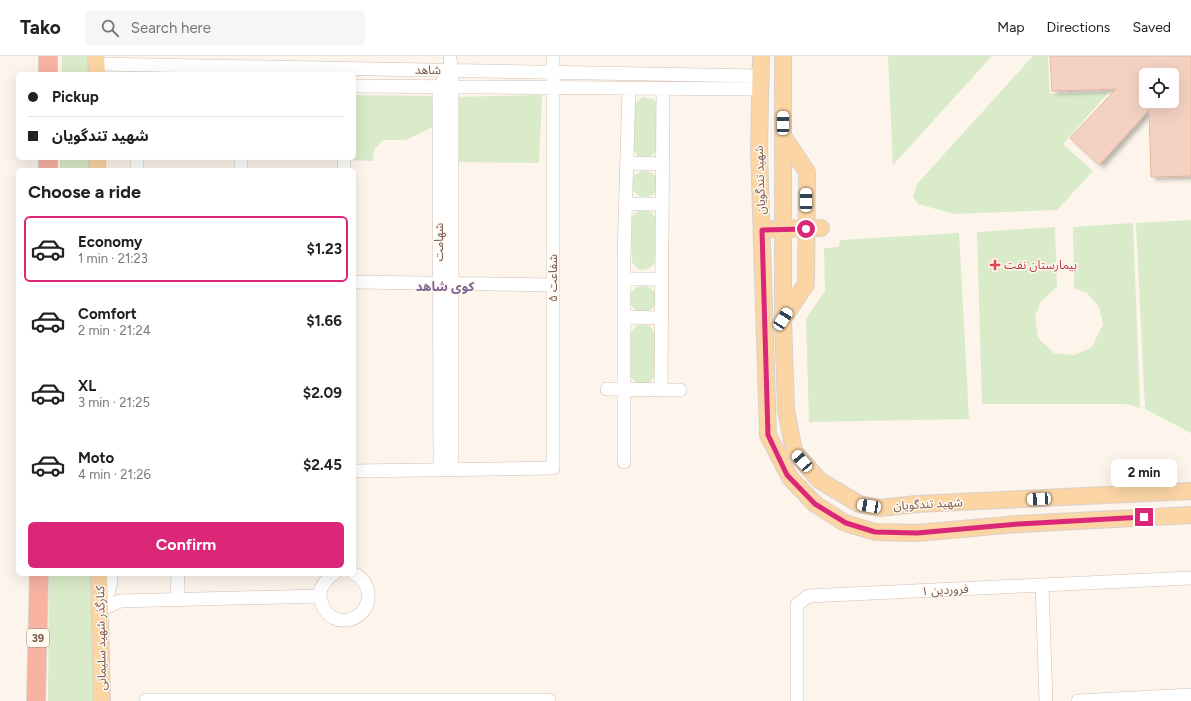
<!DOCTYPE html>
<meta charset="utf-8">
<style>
:root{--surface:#fff;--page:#f6f6f6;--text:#222;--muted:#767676;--line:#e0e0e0;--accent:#db2777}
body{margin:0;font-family:Figtree,"Noto Sans Arabic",sans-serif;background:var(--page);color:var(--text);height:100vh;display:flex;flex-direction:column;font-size:15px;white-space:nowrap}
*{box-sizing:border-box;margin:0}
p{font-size:13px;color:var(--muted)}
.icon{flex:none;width:22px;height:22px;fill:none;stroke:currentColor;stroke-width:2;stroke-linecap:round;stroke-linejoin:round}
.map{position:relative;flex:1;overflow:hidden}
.drawer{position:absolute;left:16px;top:112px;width:340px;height:408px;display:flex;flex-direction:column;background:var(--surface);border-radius:6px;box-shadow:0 4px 16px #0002}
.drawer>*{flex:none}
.guide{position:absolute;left:16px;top:16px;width:340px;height:88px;border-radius:6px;box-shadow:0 4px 16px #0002;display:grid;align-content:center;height:88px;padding:0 12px;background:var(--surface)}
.tools{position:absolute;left:1139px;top:12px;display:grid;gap:8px}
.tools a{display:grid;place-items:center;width:40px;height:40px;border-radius:6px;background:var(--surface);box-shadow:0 4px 16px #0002;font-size:20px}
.end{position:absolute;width:18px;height:18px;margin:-9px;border:5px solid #db2777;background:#fff;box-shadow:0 0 0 2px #fff}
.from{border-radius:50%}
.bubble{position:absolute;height:28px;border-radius:6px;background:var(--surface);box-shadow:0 4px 16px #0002;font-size:13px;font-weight:700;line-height:28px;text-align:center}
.car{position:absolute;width:12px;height:24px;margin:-12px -6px;border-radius:5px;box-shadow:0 0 3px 1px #0007;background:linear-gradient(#fff 24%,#345 0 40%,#fff 0 76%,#345 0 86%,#fff 0)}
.guide b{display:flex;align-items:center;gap:14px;height:38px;font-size:15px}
.guide b+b{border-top:1px solid var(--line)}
.guide i{width:10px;height:10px;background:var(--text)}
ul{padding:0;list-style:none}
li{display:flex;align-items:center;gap:12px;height:66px;margin:0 8px 6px;padding:0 4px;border:2px solid transparent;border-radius:6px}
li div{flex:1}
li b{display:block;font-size:15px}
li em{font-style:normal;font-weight:700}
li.on{border-color:var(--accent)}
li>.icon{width:36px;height:36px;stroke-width:1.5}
h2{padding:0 12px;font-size:18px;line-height:48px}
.button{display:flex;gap:8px;margin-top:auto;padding:8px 12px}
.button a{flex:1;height:46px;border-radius:6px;background:var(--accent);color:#fff;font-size:16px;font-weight:700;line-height:46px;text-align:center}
header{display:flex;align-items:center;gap:24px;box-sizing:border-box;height:56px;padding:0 20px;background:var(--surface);border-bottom:1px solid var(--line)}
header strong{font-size:19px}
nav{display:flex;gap:22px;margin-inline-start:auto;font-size:14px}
.search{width:280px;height:36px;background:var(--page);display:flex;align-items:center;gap:10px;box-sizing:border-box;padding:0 14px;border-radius:6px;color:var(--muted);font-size:15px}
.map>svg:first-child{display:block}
</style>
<header>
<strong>Tako</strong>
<div class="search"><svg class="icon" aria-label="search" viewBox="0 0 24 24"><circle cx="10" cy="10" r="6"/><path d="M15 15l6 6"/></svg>Search here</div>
<nav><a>Map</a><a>Directions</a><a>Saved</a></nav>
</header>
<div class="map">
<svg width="1191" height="645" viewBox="0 0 1191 645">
<defs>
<filter id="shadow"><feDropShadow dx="4.5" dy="2.5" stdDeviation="2" flood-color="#0004"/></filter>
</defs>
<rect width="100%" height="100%" fill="#fdf5eb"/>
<path fill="#d9ebc8" d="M62 0H88V18H62Z
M888 0H992L893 109Z
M1033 0H1048L1050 38 1109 36 1063 88 1093 115 1057 154 954 158 918 148 913 141 917 128Z
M354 39 436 40 437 69 406 84H383L374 94 373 105 346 104V102H354Z
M542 39 539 107 454 106V41Z
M644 41 653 43 659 50 657 93C653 101 646 103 638 100L632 93 634 49 640 43Z
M60 102H88V114H60Z
M632 128a13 13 0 1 1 26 0a13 13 0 1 1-26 0Z
M641 153 650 155 656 162V205L650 212 642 214 637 212 632 206 631 167 634 158Z
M1191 164V377L1145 353 1136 167Z
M1133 167 1140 352 1126 348H982L977 176 1055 171 1057 231 1041 245 1035 260 1038 282 1054 297 1074 299 1092 291 1103 268 1099 251 1087 237 1074 232 1073 171Z
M959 177 969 363 809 366 806 263 825 235 824 192 839 191 840 184Z
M630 243a13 13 0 1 1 26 0a13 13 0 1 1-26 0Z
M641 269 650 270 655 277V320L650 327H637L631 321V277L636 270Z
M49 518H91L94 645H48Z"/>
<path fill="#f3d2c2" stroke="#e5b7a2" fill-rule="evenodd" filter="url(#shadow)" d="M1050 0H1191V120L1151 121 1149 54 1099 109 1070 82 1116 33 1052 35ZM1146 19H1172V45H1146Z"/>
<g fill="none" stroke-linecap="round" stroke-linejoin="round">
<g stroke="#d2beb2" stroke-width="14">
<path id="minor" d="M450 0 452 31V414
M96 8 760 20
M354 30 760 33
M344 102V114
M627 107 663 108
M137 114V102
M241 114V102
M626 148H662
M624 223H662
M354 226 553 229
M624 261 661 262
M607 333 680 334
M661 334 663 33
M624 406V201L629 32
M440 414 439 31 443 25
M354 415 553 412V0
M334 518H332C322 529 317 534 322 548 332 576 371 565 368 537 367 529 362 521 354 518
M1042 529 1046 645
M177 543 178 518
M100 554 120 545 319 540
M100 554C106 542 112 532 111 518
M146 645V644H549V645
M797 645V549L808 540 1191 522
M1078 645 1191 639"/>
</g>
<g stroke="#d9d1cd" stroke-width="18">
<path id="major" d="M96 0 97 18
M761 0 759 92 768 379 790 422 815 448 845 467 875 476 917 477 1019 468 1191 459
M783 0V263L786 354 794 395 819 424 859 448 879 452 917 448 1191 435
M97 114V102
M773 173 821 172
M783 263 806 228 807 116 783 80
M99 518 102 645"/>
</g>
<g stroke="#d9d1cd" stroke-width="20">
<path id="highway" d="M48 18V0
M48 114V102
M36 645 39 518"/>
</g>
<use href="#minor" stroke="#fff" stroke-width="13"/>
<use href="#major" stroke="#fbd5a4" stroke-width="16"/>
<use href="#highway" stroke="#f7b2a2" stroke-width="18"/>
</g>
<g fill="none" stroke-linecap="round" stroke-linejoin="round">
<path stroke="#db2777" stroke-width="5" d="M806 173 762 174 768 379 787 419 815 448 846 467 875 476 917 477 1019 468 1144 461"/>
</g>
<path fill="#e0444e" stroke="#fff9f2" stroke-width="1.5" d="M993 203h4v4h4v4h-4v4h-4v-4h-4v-4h4z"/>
<g text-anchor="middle" stroke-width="3" stroke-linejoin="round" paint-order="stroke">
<rect fill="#fff9f2" stroke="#a1897e" stroke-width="1" x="27" y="573" width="22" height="18" rx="3"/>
<g font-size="11" font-weight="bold" fill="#79594d">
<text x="38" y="586">39</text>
</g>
<g font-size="12" fill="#79594d" stroke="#fff9f2">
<text transform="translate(428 14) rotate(1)" y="4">شاهد</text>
<text transform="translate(760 124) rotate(-92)" y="4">شهید تندگویان</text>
<text transform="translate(439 186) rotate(-90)" y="4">شهامت</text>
<text transform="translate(553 222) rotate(-90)" y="4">شفاعت ۵</text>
<text transform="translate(928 448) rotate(-3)" y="4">شهید تندگویان</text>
<text transform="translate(945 534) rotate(-3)" y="4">فروردین ۱</text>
<text transform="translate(101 582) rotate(-91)" y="4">کنارگذر شهید سلیمانی</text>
</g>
<g font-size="12" fill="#be3a42" stroke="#fff9f2" text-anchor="start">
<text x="1004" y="213">بیمارستان نفت</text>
</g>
<g font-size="13" font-weight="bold" fill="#816594" stroke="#fff9f2">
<text x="445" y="235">کوی شاهد</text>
</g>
</g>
</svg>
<div class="tools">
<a><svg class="icon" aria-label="locate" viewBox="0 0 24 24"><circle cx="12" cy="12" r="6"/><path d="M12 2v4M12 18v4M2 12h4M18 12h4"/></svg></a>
</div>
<i class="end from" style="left:806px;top:173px"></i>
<i class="end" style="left:1144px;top:461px"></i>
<div class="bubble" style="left:1111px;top:403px;width:66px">2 min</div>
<i class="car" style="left:783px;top:67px;rotate:0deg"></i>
<i class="car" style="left:806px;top:144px;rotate:0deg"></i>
<i class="car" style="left:783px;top:263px;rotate:33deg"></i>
<i class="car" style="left:802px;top:405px;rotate:319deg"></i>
<i class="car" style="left:1039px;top:443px;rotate:267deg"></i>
<i class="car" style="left:869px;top:450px;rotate:279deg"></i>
<div class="guide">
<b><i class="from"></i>Pickup</b>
<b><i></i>شهید تندگویان</b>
</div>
<section class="drawer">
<h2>Choose a ride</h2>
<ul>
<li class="on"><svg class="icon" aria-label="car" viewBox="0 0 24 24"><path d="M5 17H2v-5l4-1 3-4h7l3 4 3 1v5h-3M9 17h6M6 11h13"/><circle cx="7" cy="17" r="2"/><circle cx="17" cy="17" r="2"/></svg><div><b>Economy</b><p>1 min · 21:23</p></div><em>$1.23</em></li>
<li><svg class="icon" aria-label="car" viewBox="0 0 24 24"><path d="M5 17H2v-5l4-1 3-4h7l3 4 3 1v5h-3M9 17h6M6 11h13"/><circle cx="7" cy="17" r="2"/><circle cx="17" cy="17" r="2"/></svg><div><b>Comfort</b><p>2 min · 21:24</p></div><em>$1.66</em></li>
<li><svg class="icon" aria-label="car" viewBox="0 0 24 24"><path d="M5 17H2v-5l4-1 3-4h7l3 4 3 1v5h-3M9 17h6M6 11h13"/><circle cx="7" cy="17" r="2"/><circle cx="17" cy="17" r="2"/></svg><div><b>XL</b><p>3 min · 21:25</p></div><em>$2.09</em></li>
<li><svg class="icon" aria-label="car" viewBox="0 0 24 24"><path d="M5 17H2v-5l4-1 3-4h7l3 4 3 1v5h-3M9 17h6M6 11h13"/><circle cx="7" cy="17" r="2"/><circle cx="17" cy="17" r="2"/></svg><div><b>Moto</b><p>4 min · 21:26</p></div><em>$2.45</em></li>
</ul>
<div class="button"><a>Confirm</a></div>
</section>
</div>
